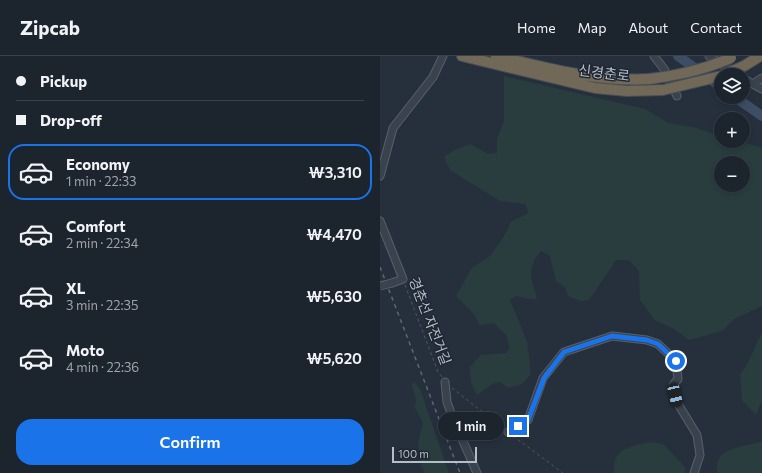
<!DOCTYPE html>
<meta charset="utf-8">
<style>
:root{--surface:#1c242e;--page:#252c36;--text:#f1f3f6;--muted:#a0a4aa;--line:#3a414a;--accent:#1a73e8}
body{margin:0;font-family:Commissioner,"Noto Sans KR",sans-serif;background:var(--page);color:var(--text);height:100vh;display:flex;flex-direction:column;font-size:15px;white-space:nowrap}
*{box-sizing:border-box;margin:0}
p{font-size:13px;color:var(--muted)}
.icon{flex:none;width:22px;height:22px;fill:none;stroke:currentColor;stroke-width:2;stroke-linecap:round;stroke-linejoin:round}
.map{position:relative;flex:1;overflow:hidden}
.sheet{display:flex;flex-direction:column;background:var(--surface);width:380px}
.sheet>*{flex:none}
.banner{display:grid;align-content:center;height:88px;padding:0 16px;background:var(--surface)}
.fabs{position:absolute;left:334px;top:12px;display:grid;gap:8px}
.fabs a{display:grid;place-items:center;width:36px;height:36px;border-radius:50%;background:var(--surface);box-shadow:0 2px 6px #0003,0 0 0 1px var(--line);font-size:20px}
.scale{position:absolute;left:12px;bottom:10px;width:85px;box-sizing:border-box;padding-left:4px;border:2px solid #b6bdc8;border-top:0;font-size:11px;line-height:14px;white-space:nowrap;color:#b6bdc8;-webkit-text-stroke:3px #1f2732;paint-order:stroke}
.end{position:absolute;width:18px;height:18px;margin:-9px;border:5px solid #1a73e8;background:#fff;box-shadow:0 0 0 2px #fff}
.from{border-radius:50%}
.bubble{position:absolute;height:28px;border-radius:14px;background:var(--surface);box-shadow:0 2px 6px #0003,0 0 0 1px var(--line);font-size:13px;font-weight:600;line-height:28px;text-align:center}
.car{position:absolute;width:12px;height:24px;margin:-12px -6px;border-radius:5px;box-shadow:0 0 3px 1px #0007;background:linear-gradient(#222 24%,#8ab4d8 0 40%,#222 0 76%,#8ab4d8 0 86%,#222 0)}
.banner b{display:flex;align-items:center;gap:14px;height:38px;font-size:15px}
.banner b+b{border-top:1px solid var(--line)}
.banner i{width:10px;height:10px;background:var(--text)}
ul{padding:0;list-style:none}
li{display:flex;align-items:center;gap:12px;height:56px;margin:0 8px 6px;padding:0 8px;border:2px solid transparent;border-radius:16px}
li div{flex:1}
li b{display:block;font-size:15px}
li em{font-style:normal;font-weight:600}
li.active{border-color:var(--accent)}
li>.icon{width:36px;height:36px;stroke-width:1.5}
.button{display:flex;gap:8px;margin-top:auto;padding:8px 16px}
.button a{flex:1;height:46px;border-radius:16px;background:var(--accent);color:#fff;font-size:16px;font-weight:600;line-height:46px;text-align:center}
header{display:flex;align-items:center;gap:24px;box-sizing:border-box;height:56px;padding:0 20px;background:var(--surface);border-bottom:1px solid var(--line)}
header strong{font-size:19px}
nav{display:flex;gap:22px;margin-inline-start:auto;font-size:14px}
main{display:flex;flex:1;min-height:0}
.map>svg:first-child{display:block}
</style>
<header>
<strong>Zipcab</strong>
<nav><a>Home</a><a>Map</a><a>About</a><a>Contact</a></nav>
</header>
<main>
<section class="sheet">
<div class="banner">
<b><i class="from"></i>Pickup</b>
<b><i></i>Drop-off</b>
</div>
<ul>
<li class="active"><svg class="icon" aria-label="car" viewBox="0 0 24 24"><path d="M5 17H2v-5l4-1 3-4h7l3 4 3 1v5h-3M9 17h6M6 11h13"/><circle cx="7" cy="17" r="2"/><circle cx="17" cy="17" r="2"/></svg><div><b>Economy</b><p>1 min · 22:33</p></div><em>₩3,310</em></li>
<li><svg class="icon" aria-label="car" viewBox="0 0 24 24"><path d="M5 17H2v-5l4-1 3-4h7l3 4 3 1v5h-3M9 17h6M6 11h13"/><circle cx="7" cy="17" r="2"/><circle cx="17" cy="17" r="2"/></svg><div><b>Comfort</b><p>2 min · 22:34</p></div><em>₩4,470</em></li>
<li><svg class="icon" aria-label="car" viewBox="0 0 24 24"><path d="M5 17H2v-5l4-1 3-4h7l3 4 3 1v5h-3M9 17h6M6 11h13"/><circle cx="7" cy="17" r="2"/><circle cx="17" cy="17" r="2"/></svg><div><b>XL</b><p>3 min · 22:35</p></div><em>₩5,630</em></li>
<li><svg class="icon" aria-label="car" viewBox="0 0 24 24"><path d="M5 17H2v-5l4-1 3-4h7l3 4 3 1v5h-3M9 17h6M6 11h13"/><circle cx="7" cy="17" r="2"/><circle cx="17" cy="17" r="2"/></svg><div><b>Moto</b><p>4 min · 22:36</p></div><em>₩5,620</em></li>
</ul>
<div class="button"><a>Confirm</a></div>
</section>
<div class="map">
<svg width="382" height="417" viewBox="0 0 382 417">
<rect width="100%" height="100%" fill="#26303d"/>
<path fill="#293d3f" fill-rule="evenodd" d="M124 20 265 53 288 67 313 71 341 80V85H359L382 92V250L354 263 342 275 309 284 294 273 275 264 260 244 259 215 249 204H236L209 244 200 245 188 240 185 231 176 225 170 200 161 195C146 212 151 222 157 243H151L136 240 130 244 147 285 151 318 142 328 128 332 120 326 112 328 97 339 91 326 90 311 101 299 126 297 130 292 126 279 114 267 100 269 93 257 76 240 92 212 110 200 123 182 131 166 148 157 146 148 120 145 70 114 64 101 73 95 90 88 108 98 117 97V83L124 65ZM341 107H363V129H341Z
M382 276V344L376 359 362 344 360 319 366 311Z
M34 326 40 333 69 417H45L41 410 38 387 43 367 35 352 36 344 32 329Z
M382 385V417H339L337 415C334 390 365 392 382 385Z
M269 386 283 388 305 411 306 417H234C233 391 248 392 269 386Z"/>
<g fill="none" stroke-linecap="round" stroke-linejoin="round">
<path stroke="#3d4d64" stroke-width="10" d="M298 0 341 31
M355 41 382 60"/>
<g stroke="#58606b" stroke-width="9">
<path id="minor" d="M274 0 284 13 297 40
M329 0 357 19
M363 22 373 28 382 22
M373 28 382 33
M0 120 13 72 53 21 63 0
M0 165 23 223 12 227
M65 326 67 346 74 365 97 417
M128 376 148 364 163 322 184 296 232 280 267 284 278 288 296 305 298 323 293 329 298 348 317 379 320 399 314 417"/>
</g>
<g stroke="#454d58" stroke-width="12">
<path id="highway" d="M82 0 215 32 247 35 283 34
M116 0C167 12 216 26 269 23
M364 10 380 0"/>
</g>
<path stroke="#485a5d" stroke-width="1" stroke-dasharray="3 3" stroke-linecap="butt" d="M25 229 58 316 62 321
M72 332 123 372
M133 380 183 417"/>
<use href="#minor" stroke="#3a424d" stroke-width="7"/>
<use href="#highway" stroke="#726858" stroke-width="10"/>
<path stroke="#5d6674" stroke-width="1.5" stroke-dasharray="4 4" stroke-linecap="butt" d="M0 211 80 417"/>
<g stroke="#58606b" stroke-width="9" stroke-linecap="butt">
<path id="minor-bridge" d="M0 230 12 227"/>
</g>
<g stroke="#454d58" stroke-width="12" stroke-linecap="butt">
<path id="highway-bridge" d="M343 19 364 10
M269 23C299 19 323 14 351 2
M283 34 341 20"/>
</g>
<use href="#minor-bridge" stroke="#3a424d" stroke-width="7"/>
<use href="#highway-bridge" stroke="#726858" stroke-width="10"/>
</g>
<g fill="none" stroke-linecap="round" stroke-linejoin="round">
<path stroke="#1a73e8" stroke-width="5" d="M138 370 148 364 164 322 184 296 232 280 267 284 278 288 296 305"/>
</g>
<g text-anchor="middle" stroke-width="3" stroke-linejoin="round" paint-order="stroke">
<g font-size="14" fill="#b6bdc8" stroke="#1f2732">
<text transform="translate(224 17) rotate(7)" y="5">신경춘로</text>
<text transform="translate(50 265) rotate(69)" y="5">경춘선 자전거길</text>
</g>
</g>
</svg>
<div class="fabs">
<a><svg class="icon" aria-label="layers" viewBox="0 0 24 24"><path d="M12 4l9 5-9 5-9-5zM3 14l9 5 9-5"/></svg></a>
<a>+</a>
<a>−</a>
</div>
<div class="scale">100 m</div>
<i class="end from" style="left:296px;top:305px"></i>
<i class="end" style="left:138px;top:370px"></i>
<div class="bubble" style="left:58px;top:356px;width:66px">1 min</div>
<i class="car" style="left:295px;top:339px;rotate:167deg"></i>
</div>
</main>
